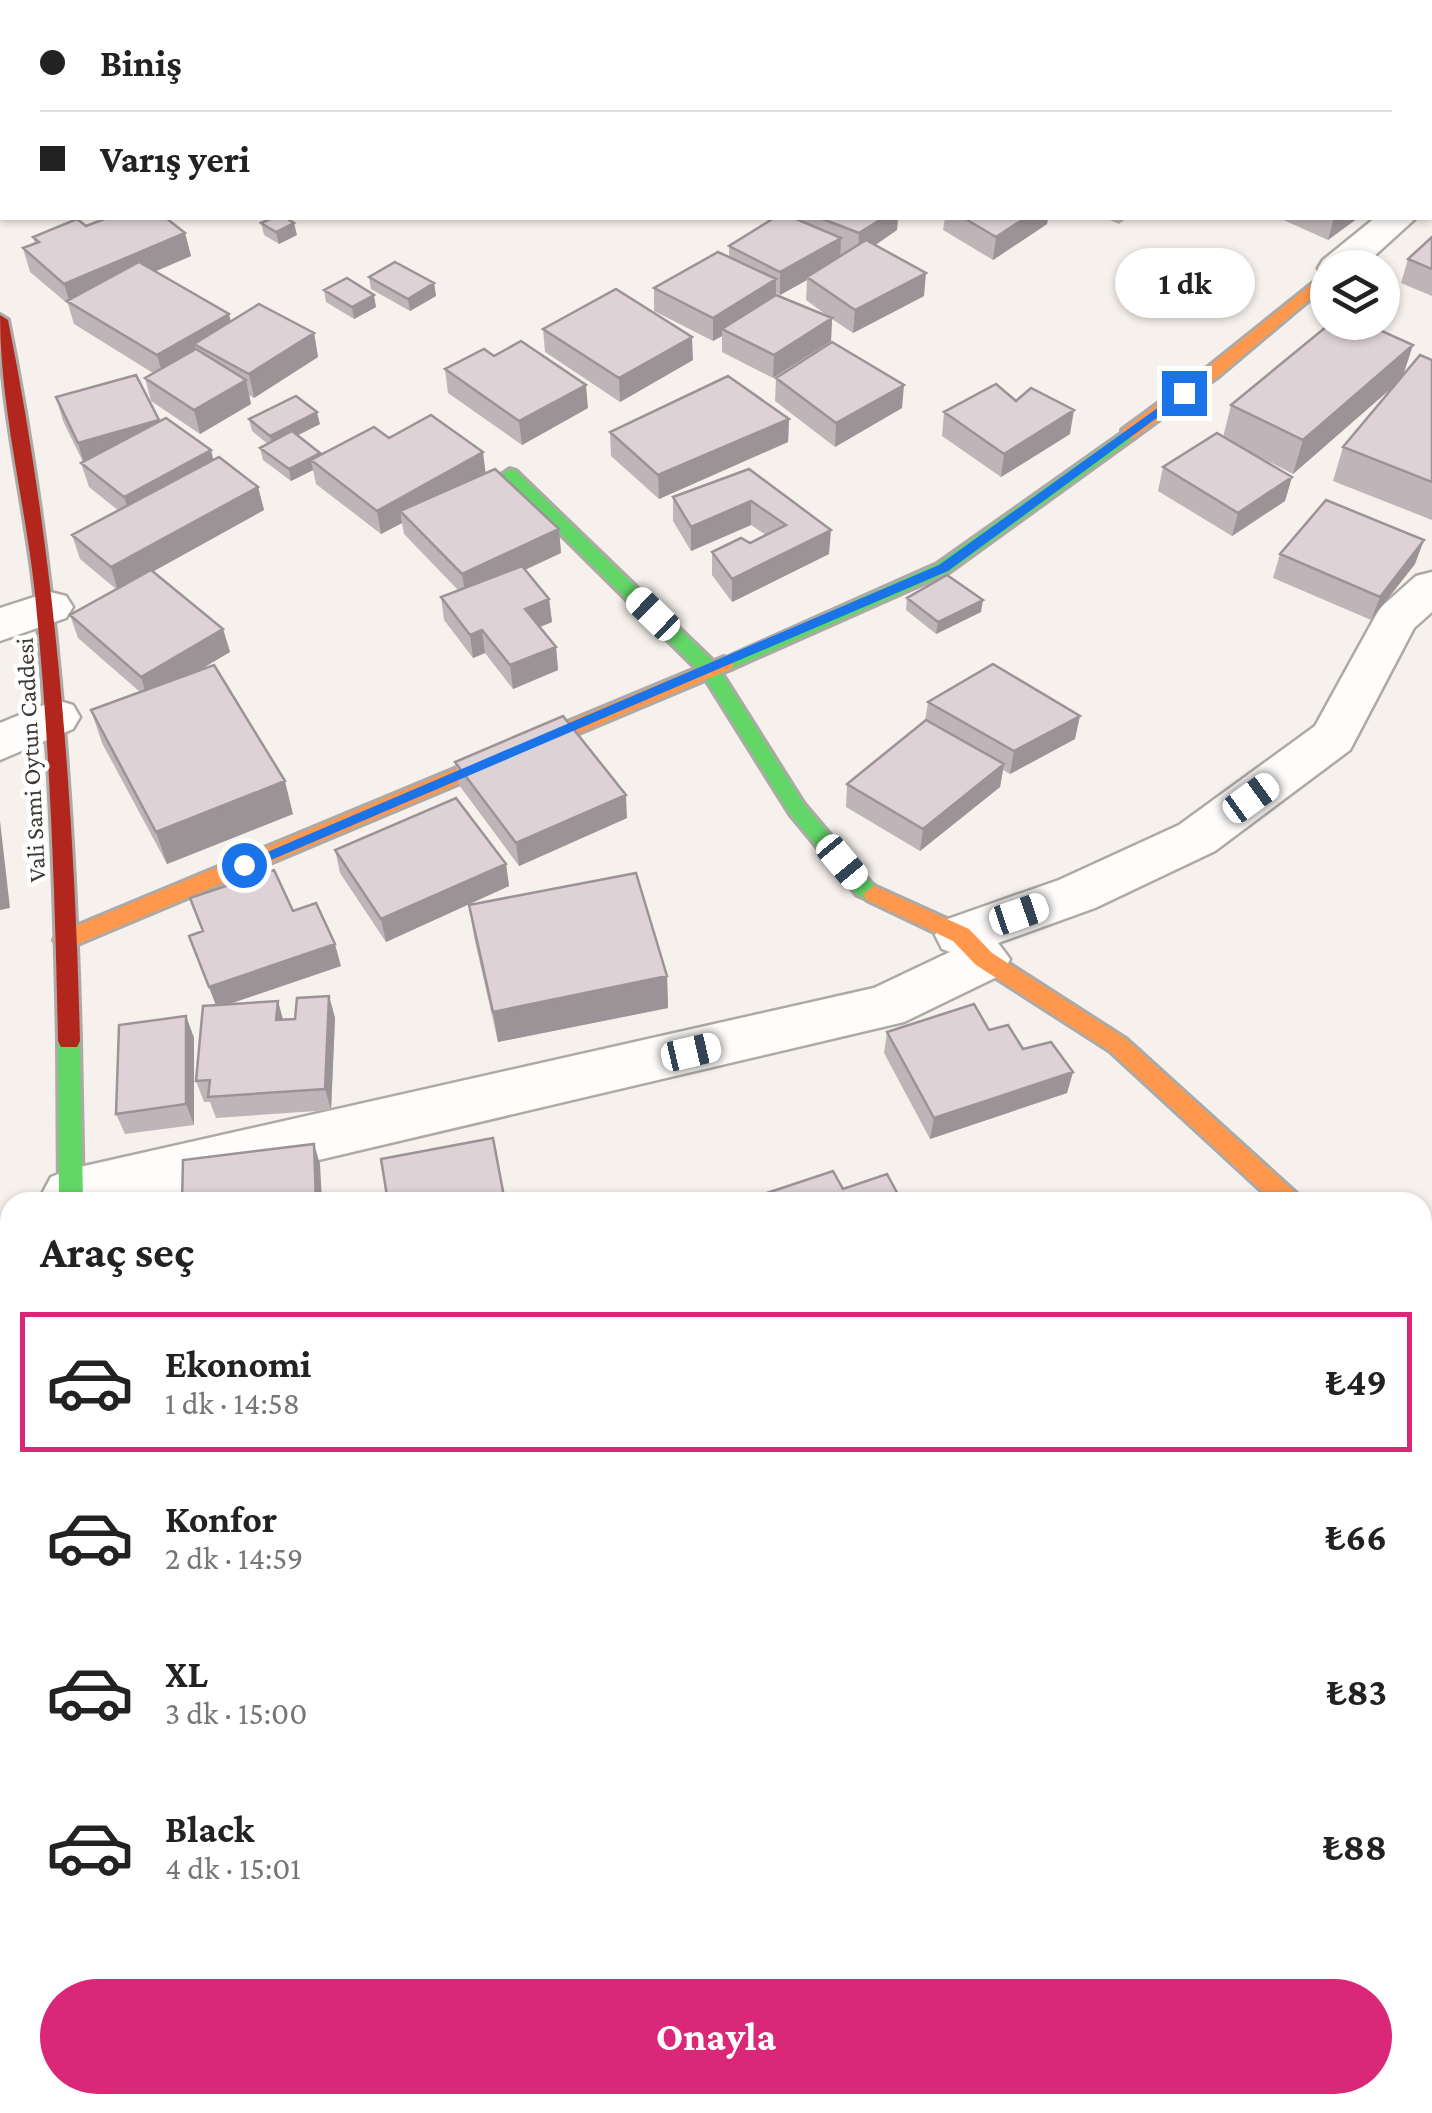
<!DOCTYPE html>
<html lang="tr">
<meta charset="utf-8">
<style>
:root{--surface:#fff;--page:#f2f2f2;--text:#222;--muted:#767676;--line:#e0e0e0;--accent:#db2777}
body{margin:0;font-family:"Crimson Pro",serif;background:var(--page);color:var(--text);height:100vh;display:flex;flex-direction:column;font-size:38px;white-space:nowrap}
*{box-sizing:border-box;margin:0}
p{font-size:32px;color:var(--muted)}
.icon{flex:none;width:55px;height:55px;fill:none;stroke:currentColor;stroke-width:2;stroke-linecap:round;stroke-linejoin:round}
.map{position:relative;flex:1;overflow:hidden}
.drawer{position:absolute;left:0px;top:1192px;width:1432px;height:922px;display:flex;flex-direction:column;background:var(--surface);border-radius:30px 30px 0 0;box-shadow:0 2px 8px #0004}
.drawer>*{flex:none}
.banner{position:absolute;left:0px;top:0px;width:1432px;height:220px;box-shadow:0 2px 8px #0004;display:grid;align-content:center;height:220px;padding:0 40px;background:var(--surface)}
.buttons{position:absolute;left:1310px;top:250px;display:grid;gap:20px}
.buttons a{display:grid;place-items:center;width:90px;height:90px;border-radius:50%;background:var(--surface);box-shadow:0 2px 8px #0004;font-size:50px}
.end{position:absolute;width:45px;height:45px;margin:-22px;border:12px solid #1a73e8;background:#fff;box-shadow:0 0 0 5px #fff}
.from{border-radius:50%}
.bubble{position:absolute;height:70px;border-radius:35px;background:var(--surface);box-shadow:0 2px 8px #0004;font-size:32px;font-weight:700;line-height:70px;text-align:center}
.car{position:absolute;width:30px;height:60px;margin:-30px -15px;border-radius:12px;box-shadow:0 0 8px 2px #0007;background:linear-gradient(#fff 24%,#345 0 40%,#fff 0 76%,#345 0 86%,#fff 0)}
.banner b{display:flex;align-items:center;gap:35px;height:95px;font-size:38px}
.banner b+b{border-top:2px solid var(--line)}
.banner i{width:25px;height:25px;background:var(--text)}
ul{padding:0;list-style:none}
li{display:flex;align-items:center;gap:30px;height:140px;margin:0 20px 15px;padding:0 20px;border:5px solid transparent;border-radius:0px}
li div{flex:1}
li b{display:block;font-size:38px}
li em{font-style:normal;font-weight:700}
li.active{border-color:var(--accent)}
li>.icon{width:90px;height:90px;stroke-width:1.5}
h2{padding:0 40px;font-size:45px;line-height:120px}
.primary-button{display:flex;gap:20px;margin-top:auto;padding:20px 40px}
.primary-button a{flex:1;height:115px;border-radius:60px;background:var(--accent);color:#fff;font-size:40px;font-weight:700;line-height:115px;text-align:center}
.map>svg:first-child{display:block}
</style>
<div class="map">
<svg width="1432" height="2113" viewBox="0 0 1432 2113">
<rect width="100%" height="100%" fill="#f6f1ec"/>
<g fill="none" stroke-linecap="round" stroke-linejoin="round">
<g stroke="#adaaa6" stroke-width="6">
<path id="lane" d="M1158 0H1178L1180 2H1160Z"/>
</g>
<g stroke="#adaaa6" stroke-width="5">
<path id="street" d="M188 0H222L223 2H189Z
M1430 177H1432L1430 201Z
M1375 218H1416L1361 268H1328V277L1323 276 1318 268 1323 260Z
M1432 572V612L1414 628 1350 750 1215 851 1095 908 998 943 1010 959 1003 974 904 1022 140 1202H46L42 1194 51 1177 71 1169 874 988 950 952 942 949 935 935 942 921 1059 880 1179 825 1315 726 1380 608 1416 576Z
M50 592 66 596 73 607 66 618 0 641V608Z
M56 700 73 705 80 717 73 729 0 760V723Z
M1422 1297 1432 1301V1360L1422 1357Z
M1432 1596V1666L1422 1670V1600Z
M794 2105H879L876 2113H790Z
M940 2105H1016L1020 2113H942Z"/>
</g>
<g stroke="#adaaa6" stroke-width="6">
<path id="fast" d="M1058 0H1078L1080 2H1060Z
M1128 429 1134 430V438L949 572 731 669H719L804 804 871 883 885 894 874 902 857 895 790 814 703 675 501 475 510 469 516 471 715 663 937 564Z
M69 1032 77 1035 80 1041 83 1202H59L58 1041 61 1035Z"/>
</g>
<g stroke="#adaaa6" stroke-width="6">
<path id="slow" d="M1328 271V284L1220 375 1134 438H1122V430L1208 367Z
M724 657 734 664 731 669 73 946 65 948 54 940 57 934Z
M874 886 969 929 992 953 1126 1039 1298 1195 1302 1202H1274L1110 1051 976 965 953 941 867 900 863 894Z"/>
</g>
<g stroke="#adaaa6" stroke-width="6">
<path id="jam" d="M1430 156H1432V165H1430Z
M0 315 8 320C56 559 74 798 80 1041L77 1047H61L58 1041C55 891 50 742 35 594 25 501 0 408 0 315Z
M68 2105H100V2113H68Z"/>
</g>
<use href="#lane" fill="#fefdfc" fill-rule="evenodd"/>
<use href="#street" fill="#fefdfc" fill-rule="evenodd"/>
<use href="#fast" fill="#63d668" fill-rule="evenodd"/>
<use href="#slow" fill="#ff974d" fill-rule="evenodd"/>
<use href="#jam" fill="#b3261e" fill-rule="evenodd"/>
</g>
<path fill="#bfb5b8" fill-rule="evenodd" d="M72 0H156L154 1 158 2H76Z
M405 0H556L550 2H409Z
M648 0H763L759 2H649Z
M1432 16V100H1430V17Z
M800 218H898L897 230 875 245 924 296 853 333 832 319 831 341 773 378 722 352V336L713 341 654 311V288L729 257V246L800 220ZM807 280 806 300 829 317 776 295V293L780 295Z
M945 218H1048L1047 224 993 260 943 230Z
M1105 218H1127L1119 224Z
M1279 218H1358L1328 240Z
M261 223 297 235 279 244 264 235Z
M86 226 185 233 191 256 156 271 231 321 314 333 318 357 254 398 249 395 251 404 200 434 151 401 145 378 153 373 74 324 68 304 30 272 23 248 35 243 33 237Z
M1432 237V296L1401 283 1408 259Z
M369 277 434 283 436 296 410 311 371 289Z
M324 290 376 307 354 319 326 302Z
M543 329 693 360 620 402 545 352Z
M494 356 588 408 522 445 448 393 445 369Z
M1432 360V520L1333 481 1343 447 1398 382 1293 474 1250 452 1292 477 1285 501 1232 536 1158 491 1163 467 1223 437 1231 405 1402 377Z
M776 378 902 408 835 447 775 401Z
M56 397 160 421 213 460 258 487 264 510 153 571 223 629 230 652 198 671 293 814 167 864 102 743 91 710 140 692 78 638 70 615 116 589 80 559 72 535 119 511 89 487 81 463 83 462 63 421Z
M1016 401 1070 434 1001 477 942 436 944 412Z
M249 419 320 424 297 435 320 453 321 456 389 438 485 473 559 529 561 553 525 570 549 599 552 622 540 627 556 647 558 670 513 689 485 653 473 658 444 620 441 597 458 590 404 534 402 523 381 534 316 484 313 470 291 481 263 460 260 448 268 444 252 431Z
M789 419 788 442 659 499 611 456 610 432Z
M749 469 829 554 732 602 712 575V552L750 543 766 535 751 525 691 551 673 521V497Z
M1280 554 1415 564 1371 620 1273 578Z
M907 598 981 612 936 634 906 610Z
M928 702 1075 739 1010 774 1003 770 1000 787 920 851 846 807 847 784 925 721Z
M455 762 627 818 519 866 459 785Z
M335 850 506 864 509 886 386 942 340 873Z
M190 898 293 911 341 966 230 1004 283 1019H295L329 996 335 1018 331 1110 216 1118 210 1102H204L196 1081 216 1005 189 936 202 931Z
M469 905 667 976 668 1008 498 1042 474 937Z
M186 1016 194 1038V1125L125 1134 116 1114Z
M887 1032 1023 1049 1073 1072 1067 1093 930 1139 884 1053Z"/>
<path fill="#9b9396" d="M98 0H156L150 2H98Z
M378 0H399V2H371Z
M504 0H556L550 2H498Z
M712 0H738V2H707Z
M892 0H935V2H888Z
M883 218H898L897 230 858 257 859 233Z
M1025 218H1048L1047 224 993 260 996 237Z
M1334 218H1358L1328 240Z
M294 223 297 235 279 244 276 232Z
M185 233 191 256 75 306 70 303 64 284Z
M841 238 840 261 807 277V280L780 295V272Z
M926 273 924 296 853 333 855 310Z
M776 279V302L722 329V336L713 341V318Z
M434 283 436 296 410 311 408 299Z
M374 295 376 307 354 319 352 307Z
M229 314 235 337 194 344 198 359 164 379 157 355Z
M832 318 831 341 773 378 774 355Z
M314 333 318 357 254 398 249 374Z
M692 337 693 360 620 402 619 378Z
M1413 345 1402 379 1293 474 1303 440Z
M246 380 251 404 200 434 194 410Z
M586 385 588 408 522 445 519 421Z
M904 385 902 408 835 447 836 423Z
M1074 410 1070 434 1001 477 1004 454Z
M317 412 320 424 273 448 270 436Z
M789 419 788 442 659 499 658 475Z
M159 420 166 444 85 467 78 443Z
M211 450 217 474 132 520 124 497Z
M483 452 486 476 400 511 402 523 381 534 377 511Z
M320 453 322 465 311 460 313 470 291 481 289 469Z
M1292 477 1285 501 1232 536 1238 513Z
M258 487 264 510 118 591 111 567Z
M751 501V525L691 551V527Z
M559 529 561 553 466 597 462 574Z
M831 530 829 554 732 602V579Z
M1424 540 1415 564 1371 620 1380 597Z
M549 599 552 622 527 632 525 609Z
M983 600 981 612 936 634 938 622Z
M223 629 230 652 148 700 141 677Z
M482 630 485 653 473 658 470 635Z
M556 647 558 670 513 689 510 665Z
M1080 716 1075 739 1010 774 1014 751Z
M1004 764 1000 787 920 851 923 829Z
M285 781 293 814 167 864 156 832Z
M626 795 627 818 519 866 516 843Z
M0 821 10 908 0 910Z
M506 864 509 886 386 942 381 919Z
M335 944 341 966 217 1008 209 987Z
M667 976 668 1008 498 1042 493 1012Z
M329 996 335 1018 331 1110 325 1089Z
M278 1001 284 1023 276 1020Z
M186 1016 194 1038V1125L186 1104Z
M1073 1072 1067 1093 930 1139 934 1118Z
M314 1144 320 1164 322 1202H316Z"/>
<path fill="#ded2d6" stroke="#9b9396" stroke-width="2.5" d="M123 0H153L158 2H117Z
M280 0H378L371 2H283Z
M424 0H504L498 2H428Z
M651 0H712L707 2H656Z
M776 0H892L888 2H783Z
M923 0H1024L1031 2H919Z
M1248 0H1373L1380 2H1255Z
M1432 16V64H1430V17Z
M107 218H166L185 233 64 284 23 248 39 242 33 237 77 219 86 226Z
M272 218H286L294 223 276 232 261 223Z
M774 218H794L841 238 780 272 729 246Z
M820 218H883L859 233Z
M964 218H1025L996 237Z
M1432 237V269L1408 259Z
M866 240 926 273 855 310 807 277Z
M718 252 776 279 713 318 654 288Z
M139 262 229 314 157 355 67 301Z
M395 262 434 283 408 299 369 277Z
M347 278 374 295 352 307 324 290Z
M616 289 692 337 619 378 543 329Z
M776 295 832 318 774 355 722 329Z
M259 304 314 333 249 374 194 344Z
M1332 322H1362L1413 345 1303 440 1231 405Z
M521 341 586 385 519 421 445 369 484 349 494 356Z
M832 342 904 385 836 423 776 378Z
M196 349 246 380 194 410 145 378Z
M1420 355 1432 360V482L1343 447Z
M136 375 159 420 78 443 56 397Z
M728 376 789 419 658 475 610 432Z
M996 384 1016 401 1031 388 1074 410 1004 454 944 412Z
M296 396 317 412 270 436 249 419Z
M431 415 483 452 377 511 311 460 374 427 389 438Z
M166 418 211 450 124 497 81 463Z
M292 431 320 453 289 469 260 448Z
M1217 433 1292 477 1238 513 1163 467Z
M219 457 258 487 111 567 72 535Z
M495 469 559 529 462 574 400 511Z
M749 469 831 530 732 579 712 552 741 538 750 543 786 525 751 501 691 527 673 497Z
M1326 500 1424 540 1380 597 1280 554Z
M522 566 549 599 525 609 556 647 510 665 482 630 470 635 441 597Z
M151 570 223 629 141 677 70 615Z
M947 575 983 600 938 622 907 598Z
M993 664 1080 716 1014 751 928 702Z
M214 665 285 781 156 832 91 710Z
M563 716 626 795 516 843 455 762Z
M926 720 1004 764 923 829 847 784Z
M456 798 506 864 381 919 335 850Z
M274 870 293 911 316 903 335 944 209 987 189 936 203 931 190 898Z
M636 873 667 976 493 1012 469 905Z
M329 996 325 1089 208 1097 210 1080 196 1081 203 1006 278 1001 276 1020 295 1019 297 998Z
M974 1004 989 1030 1008 1025 1023 1049 1051 1042 1073 1072 934 1118 887 1032Z
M186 1016V1104L116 1114 119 1025Z
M493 1138 505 1202H388L381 1159Z
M314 1144 316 1202H182L183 1160Z
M833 1171 843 1189 887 1174 902 1202H751L749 1199Z"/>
<path fill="#1a73e8" d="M1184 389 1188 395 948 571 250 869H239L237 865 939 565Z"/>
<g text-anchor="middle" stroke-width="9" stroke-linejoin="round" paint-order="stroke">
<g font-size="25" fill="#3e3b37" stroke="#fff">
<text transform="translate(30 760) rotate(-93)" y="9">Vali Sami Oytun Caddesi</text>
</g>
</g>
</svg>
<div class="buttons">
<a><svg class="icon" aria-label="layers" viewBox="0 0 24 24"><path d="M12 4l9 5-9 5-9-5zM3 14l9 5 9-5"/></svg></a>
</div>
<i class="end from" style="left:244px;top:865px"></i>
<i class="end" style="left:1184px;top:393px"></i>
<div class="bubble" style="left:1115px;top:248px;width:140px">1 dk</div>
<i class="car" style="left:653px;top:614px;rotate:314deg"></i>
<i class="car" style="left:1251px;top:798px;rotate:54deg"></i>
<i class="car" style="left:842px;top:862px;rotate:140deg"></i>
<i class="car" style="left:1019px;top:914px;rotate:71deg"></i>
<i class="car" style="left:691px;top:1052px;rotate:77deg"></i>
<div class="banner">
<b><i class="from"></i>Biniş</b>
<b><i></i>Varış yeri</b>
</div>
<section class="drawer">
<h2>Araç seç</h2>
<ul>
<li class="active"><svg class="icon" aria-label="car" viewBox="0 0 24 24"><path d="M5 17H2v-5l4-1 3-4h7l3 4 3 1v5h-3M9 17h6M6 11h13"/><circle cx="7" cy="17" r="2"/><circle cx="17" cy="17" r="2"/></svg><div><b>Ekonomi</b><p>1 dk · 14:58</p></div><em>₺49</em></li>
<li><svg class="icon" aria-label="car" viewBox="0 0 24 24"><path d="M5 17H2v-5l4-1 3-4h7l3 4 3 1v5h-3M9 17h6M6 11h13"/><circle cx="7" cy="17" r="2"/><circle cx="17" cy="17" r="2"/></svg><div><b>Konfor</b><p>2 dk · 14:59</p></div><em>₺66</em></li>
<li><svg class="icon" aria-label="car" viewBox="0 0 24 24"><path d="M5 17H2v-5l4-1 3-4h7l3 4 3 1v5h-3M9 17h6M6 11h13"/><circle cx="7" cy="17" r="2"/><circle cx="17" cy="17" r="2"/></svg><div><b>XL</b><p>3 dk · 15:00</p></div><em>₺83</em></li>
<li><svg class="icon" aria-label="car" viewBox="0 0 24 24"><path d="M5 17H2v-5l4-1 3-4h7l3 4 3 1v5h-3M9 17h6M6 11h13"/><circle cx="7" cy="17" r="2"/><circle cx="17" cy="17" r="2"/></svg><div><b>Black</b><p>4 dk · 15:01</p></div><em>₺88</em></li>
</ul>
<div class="primary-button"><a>Onayla</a></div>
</section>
</div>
